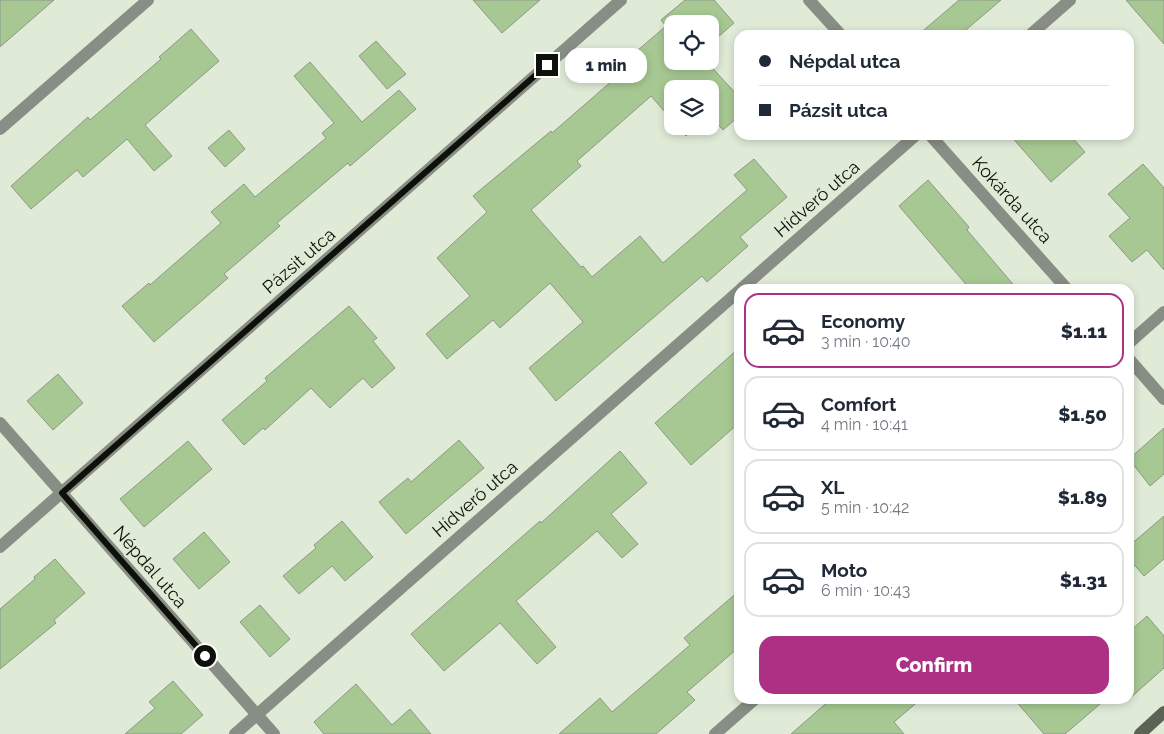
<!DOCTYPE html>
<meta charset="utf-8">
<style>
:root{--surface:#fff;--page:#f2f2f3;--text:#1f2937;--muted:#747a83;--line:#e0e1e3;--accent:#ac3184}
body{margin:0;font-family:Raleway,sans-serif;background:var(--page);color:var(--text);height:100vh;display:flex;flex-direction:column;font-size:19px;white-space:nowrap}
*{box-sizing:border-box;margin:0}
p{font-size:16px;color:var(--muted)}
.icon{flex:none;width:28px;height:28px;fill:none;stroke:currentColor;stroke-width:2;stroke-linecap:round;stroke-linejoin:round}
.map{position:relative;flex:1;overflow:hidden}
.drawer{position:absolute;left:734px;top:284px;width:400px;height:420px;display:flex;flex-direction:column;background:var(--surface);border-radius:15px;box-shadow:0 2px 8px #0003}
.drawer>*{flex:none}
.guide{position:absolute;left:734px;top:30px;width:400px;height:110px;border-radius:15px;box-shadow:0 2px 8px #0003;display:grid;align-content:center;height:110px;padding:0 25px;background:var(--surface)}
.fabs{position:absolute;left:664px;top:15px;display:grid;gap:10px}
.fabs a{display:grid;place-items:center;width:55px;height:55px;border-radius:10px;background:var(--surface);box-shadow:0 2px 8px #0003;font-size:25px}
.end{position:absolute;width:22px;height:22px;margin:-11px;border:6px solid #0d110a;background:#fff;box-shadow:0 0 0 2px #fff}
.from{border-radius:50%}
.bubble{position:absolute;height:35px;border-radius:15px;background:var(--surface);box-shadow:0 2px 8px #0003;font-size:16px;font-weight:800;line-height:35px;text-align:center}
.guide b{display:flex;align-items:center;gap:18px;height:48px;font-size:19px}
.guide b+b{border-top:1px solid var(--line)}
.guide i{width:12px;height:12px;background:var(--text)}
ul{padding:9px 0 0;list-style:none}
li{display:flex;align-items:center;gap:15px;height:75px;margin:0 10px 8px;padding:0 15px;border:2px solid var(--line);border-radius:15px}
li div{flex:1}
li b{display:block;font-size:19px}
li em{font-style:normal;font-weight:800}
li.active{border-color:var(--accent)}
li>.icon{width:45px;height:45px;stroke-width:1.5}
.primary-button{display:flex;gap:10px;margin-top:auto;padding:10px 25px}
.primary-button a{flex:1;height:58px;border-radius:15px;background:var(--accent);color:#fff;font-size:20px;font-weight:800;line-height:58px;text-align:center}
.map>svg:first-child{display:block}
</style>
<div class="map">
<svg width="1164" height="734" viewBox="0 0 1164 734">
<rect width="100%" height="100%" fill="#dfebd7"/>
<path fill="#a7c893" stroke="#8d9886" d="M0 0H54L0 47Z
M473 0H540L502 33Z
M685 0H714L734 23 710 44V24H672V61H706L739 97V116L723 130 710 116V89H672V120L651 96 577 161 581 166 531 210 581 267 583 266 592 277 640 236 663 263 747 190 734 175 754 159 787 197 740 237 748 246 707 282 702 276 556 401 529 368 583 322 550 283 500 328 493 320 447 359 426 334 470 296 437 258 487 212 473 196 551 131 552 133 621 73 616 69 666 26 661 20Z
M959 0H1001L960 35H918Z
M1126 0H1164V44Z
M191 29 219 61 145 125 172 156 154 171 127 139 83 177 77 170 31 209 11 186 88 117 90 120 161 59 159 57Z
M376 41 406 74 387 89 359 56Z
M310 62 362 122 399 90 416 109 350 166 348 163 277 223 280 226 224 274 228 278 154 342 122 306 149 283 150 285 221 223 211 212 244 184 255 197 326 138 322 133 334 123 294 76Z
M678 126H696L686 136Z
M229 130 245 149 225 167 208 148Z
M1010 135H1070L1085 152 1051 182Z
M1143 164 1164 188V270L1147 250 1132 262 1109 236 1130 218 1108 194Z
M928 180 969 227 967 230 1017 289H970L899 206Z
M349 306 377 338 373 341 395 368 372 388 363 378 330 408 311 388 265 430 263 428 244 445 222 420 267 381 265 378Z
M739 348V423L691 465 655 423Z
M58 374 83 403 53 430 27 401Z
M1164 428V474L1150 486 1129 459Z
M459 440 484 468 406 534 379 502 408 478 411 482Z
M188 441 212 469 144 527 120 499Z
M620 451 647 483 611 514 638 544 622 558 597 531 516 601 556 647 537 664 500 623 444 671 411 634 540 521 541 523Z
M1164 516V559L1144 576 1129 559V546Z
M342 521 373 557 345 581 332 566 299 594 283 576 316 548 314 545Z
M204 532 230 562 199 589 173 559Z
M55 559 85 593 54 620 56 623 0 669V609L35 579 34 577Z
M739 591V647L687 692 695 700 656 734H559L600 698 612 712 690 645 684 638Z
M260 605 290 639 270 657 240 622Z
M1147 616 1164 636V668L1129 699V632Z
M173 681 203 715 181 734H125L155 708 149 702Z
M356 684 392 725 410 709 431 734H324L314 722Z
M831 699H921L894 722 904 734H791Z
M1014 699H1106L1065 734H1044Z"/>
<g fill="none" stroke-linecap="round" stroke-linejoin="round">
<path stroke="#888d85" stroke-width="12" d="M809 0 841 35
M1030 35 1070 0
M0 129 148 0
M930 135 1067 289
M741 289 916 135
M1129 343 1164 312
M1129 359 1164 399
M0 423 274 734
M0 547 621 0
M235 734 739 291
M715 734 755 699"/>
<path stroke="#5b6357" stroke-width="12" d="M1140 734 1164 712"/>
</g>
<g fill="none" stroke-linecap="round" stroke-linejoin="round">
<path stroke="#0d110a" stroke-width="6" d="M205 656 62 493 547 65"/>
</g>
<g text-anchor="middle" stroke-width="4.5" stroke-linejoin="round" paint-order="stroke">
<g font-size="18" fill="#0d110a" stroke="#dfebd7">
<text transform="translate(817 199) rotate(-41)" y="6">Hídverő utca</text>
<text transform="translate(1012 200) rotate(48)" y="6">Kokárda utca</text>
<text transform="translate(299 261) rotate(-41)" y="6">Pázsit utca</text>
<text transform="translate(475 499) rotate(-41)" y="6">Hídverő utca</text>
<text transform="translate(150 567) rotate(49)" y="6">Népdal utca</text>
</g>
</g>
</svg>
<div class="fabs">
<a><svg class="icon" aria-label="locate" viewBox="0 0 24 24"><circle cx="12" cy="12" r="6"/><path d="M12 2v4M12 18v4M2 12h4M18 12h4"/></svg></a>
<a><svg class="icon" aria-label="layers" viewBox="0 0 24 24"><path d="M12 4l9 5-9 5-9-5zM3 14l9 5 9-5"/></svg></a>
</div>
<i class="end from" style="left:205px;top:656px"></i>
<i class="end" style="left:547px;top:65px"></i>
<div class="bubble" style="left:565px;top:48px;width:82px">1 min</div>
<div class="guide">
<b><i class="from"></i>Népdal utca</b>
<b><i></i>Pázsit utca</b>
</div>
<section class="drawer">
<ul>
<li class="active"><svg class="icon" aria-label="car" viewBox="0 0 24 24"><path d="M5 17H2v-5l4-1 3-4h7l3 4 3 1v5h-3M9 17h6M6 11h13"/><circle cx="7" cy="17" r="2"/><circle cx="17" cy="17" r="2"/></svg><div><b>Economy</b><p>3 min · 10:40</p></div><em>$1.11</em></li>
<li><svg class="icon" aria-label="car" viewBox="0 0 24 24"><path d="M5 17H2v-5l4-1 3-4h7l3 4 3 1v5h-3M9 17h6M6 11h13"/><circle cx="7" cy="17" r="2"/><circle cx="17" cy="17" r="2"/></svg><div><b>Comfort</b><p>4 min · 10:41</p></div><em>$1.50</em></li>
<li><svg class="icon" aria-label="car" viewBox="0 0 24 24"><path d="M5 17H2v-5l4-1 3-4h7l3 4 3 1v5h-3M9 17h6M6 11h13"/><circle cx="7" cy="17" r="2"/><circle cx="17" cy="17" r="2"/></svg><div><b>XL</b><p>5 min · 10:42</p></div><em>$1.89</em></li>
<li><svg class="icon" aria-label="car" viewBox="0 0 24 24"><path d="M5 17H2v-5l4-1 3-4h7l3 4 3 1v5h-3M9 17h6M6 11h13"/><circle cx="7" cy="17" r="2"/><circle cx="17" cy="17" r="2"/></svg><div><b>Moto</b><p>6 min · 10:43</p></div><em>$1.31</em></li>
</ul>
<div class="primary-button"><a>Confirm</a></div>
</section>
</div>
